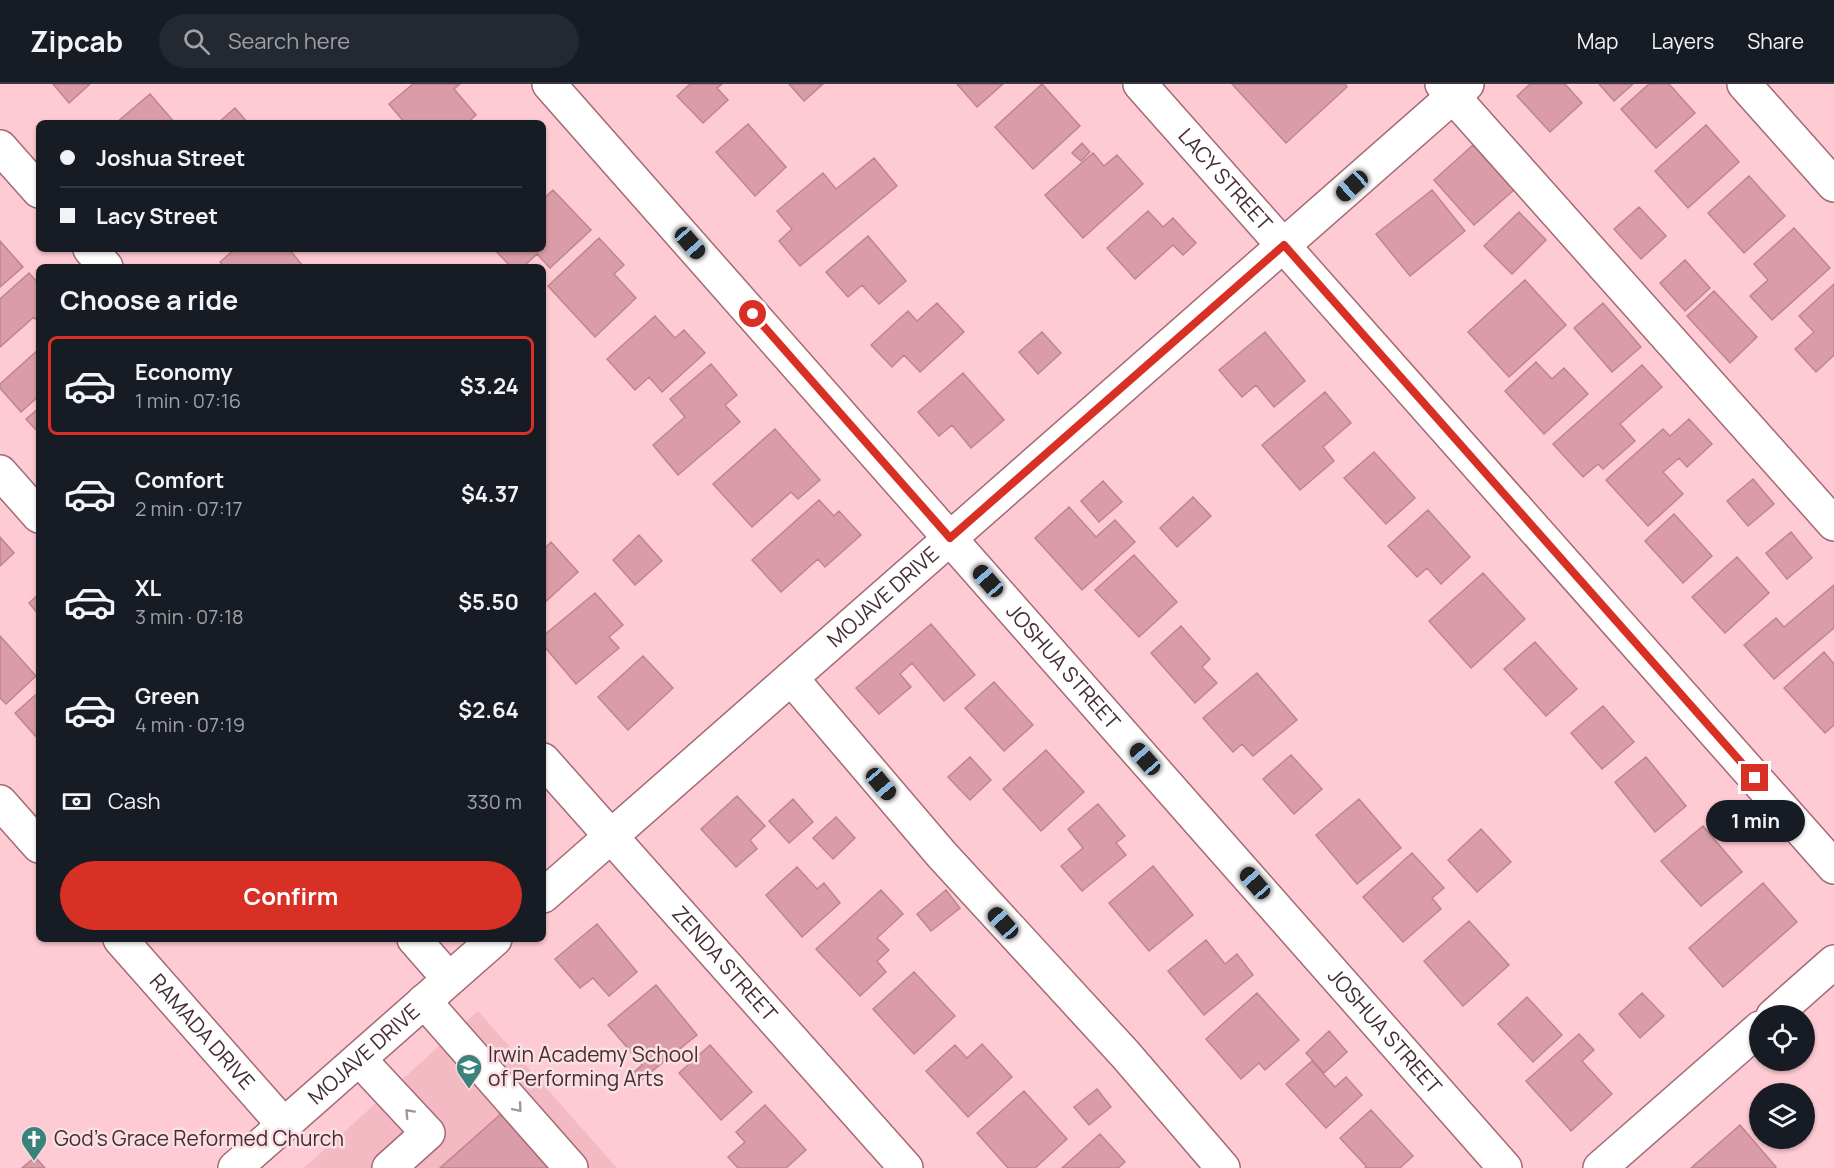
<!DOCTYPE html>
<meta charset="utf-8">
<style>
:root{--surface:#171b24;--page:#242831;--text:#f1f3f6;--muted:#9ea1a6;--line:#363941;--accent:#d93025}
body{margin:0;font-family:Manrope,sans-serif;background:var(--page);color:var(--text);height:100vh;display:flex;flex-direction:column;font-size:22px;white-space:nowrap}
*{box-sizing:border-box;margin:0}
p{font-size:20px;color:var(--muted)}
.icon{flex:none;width:33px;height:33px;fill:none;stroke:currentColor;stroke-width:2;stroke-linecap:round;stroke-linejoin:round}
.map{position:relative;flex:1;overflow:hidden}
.side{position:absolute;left:36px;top:180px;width:510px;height:678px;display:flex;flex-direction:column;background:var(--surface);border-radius:9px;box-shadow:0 2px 4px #0004}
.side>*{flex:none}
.hud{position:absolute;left:36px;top:36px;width:510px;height:132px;border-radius:9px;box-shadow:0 2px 4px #0004;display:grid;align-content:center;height:132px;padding:0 24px;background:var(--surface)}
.controls{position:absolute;left:1749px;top:921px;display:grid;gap:12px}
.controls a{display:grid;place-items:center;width:66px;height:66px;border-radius:50%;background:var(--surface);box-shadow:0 2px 4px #0004;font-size:30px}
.end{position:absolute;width:27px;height:27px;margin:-14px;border:8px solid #d93025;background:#fff;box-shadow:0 0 0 3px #fff}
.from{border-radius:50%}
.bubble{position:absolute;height:42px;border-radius:21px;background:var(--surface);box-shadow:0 2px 4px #0004;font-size:20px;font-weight:700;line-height:42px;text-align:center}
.car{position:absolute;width:18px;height:36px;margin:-18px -9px;border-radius:8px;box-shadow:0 0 4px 2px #0007;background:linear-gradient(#222 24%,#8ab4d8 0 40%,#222 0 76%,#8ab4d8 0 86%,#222 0)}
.hud b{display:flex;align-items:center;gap:21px;height:57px;font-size:22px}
.hud b+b{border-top:2px solid var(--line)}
.hud i{width:15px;height:15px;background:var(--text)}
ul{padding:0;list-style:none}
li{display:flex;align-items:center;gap:18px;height:99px;margin:0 12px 9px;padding:0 12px;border:3px solid transparent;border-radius:9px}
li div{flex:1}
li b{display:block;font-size:22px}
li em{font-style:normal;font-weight:700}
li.current{border-color:var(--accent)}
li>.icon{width:54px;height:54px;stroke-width:1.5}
h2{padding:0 24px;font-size:27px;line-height:72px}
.pay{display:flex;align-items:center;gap:15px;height:66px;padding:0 24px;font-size:22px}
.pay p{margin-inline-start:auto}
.primary-button{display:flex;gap:12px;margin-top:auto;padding:12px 24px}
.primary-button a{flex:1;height:69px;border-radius:36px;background:var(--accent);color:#fff;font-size:24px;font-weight:700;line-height:69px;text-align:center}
header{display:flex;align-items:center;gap:36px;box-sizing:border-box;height:84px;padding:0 30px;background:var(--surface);border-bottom:2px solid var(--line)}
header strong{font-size:28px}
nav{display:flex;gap:33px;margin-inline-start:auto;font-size:21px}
.search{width:420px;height:54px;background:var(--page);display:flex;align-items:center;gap:15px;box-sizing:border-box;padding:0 21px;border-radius:33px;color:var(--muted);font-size:22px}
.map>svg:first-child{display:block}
</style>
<header>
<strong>Zipcab</strong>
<div class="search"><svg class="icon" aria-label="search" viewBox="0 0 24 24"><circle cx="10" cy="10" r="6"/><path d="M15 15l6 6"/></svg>Search here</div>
<nav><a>Map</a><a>Layers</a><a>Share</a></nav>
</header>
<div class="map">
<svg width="1834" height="1084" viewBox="0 0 1834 1084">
<rect width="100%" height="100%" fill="#fecad3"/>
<path fill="#f3bac4" d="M478 927 617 1084H304Z"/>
<path fill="#da9ca8" stroke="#c0848f" stroke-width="1.5" d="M53 0H90L69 19Z
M413 0H460L454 5 476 31 467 39H405L389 20Z
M690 0H722L717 4 728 16 703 39 677 12Z
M789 0H823L804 17Z
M957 0H1003L977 23Z
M1042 0 1080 42 1033 85 995 43Z
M1232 0H1345L1347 3 1286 59Z
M1530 0H1565L1582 19 1550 48 1517 12Z
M1599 0H1633L1614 17Z
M1649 0H1669L1695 29 1656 64 1621 25Z
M150 10 175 39H116Z
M235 24 248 39H218Z
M748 40 786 83 755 112 716 68Z
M1706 41 1739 78 1688 124 1655 87Z
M1082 59 1090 68 1081 77 1072 69Z
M1473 61 1514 106 1474 141 1434 96Z
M1093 69 1104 82 1117 71 1143 100 1083 154 1045 111Z
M874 74 897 102 800 182 779 157 792 145 777 127 823 89 836 105Z
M1749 92 1785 132 1744 169 1708 129Z
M553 106 591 146 550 184 537 170 523 183H511L494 165H543V115Z
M1432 106 1465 147 1410 192 1376 150Z
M1639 123 1666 152 1641 175 1614 145Z
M1148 127 1163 143 1173 134 1196 159 1183 171 1173 161 1135 195 1107 164Z
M1519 128 1546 156 1512 190 1484 162Z
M1794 144 1830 184 1772 236 1750 212 1768 196 1754 180Z
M868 152 906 197 879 220 862 201 848 213 826 188Z
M599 154 624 181 614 190 636 214 595 253 548 202Z
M0 157 23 183 0 203Z
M235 165H289L303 182 224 183 220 178Z
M1685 176 1710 204 1685 227 1660 199Z
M29 189 39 200V239L34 233 0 263V215Z
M1525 196 1566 241 1509 293 1468 248Z
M1834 200V271L1816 288 1795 265 1814 248 1799 232Z
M1714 207 1757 253 1730 279 1687 232Z
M937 219 964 248 920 288 904 271 892 283 871 261 908 227 917 237Z
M1603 219 1641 263 1612 288 1574 244Z
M655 232 675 254 684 246 705 269 662 308 649 293 635 306 607 275Z
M1042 248 1061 269 1038 290 1019 268Z
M1265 248 1305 297 1274 323 1256 301 1242 313 1219 286Z
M39 265V312L21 328 0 304V300Z
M1536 278 1552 295 1564 284 1588 310 1544 350 1505 307Z
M711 280 737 311 725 321 740 338 678 391 653 361 685 333 670 315Z
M1642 281 1662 303 1620 340 1635 357 1603 385 1598 380 1583 393 1553 360Z
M963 289 1004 336 971 364 952 341 939 352 918 328Z
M1325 308 1351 339 1323 363 1334 377 1300 406 1262 361Z
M39 324V349L26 335Z
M1689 335 1712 360 1687 383 1679 374 1663 388 1683 410 1648 442 1606 396 1663 345 1670 352Z
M775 345 820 396 798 415 791 408 752 443 713 400Z
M1374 368 1415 414 1386 440 1344 394Z
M1753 395 1774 420 1748 442 1727 417Z
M1103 397 1122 418 1099 438 1081 417Z
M1193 413 1211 432 1177 463 1160 444Z
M819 416 834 432 839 427 861 451 825 483 818 475 781 508 752 476Z
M1069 423 1096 453 1115 436 1135 458 1082 506 1035 454Z
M1428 426 1470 473 1441 500 1427 484 1417 493 1388 462Z
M1674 430 1712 472 1683 499 1645 457Z
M1791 448 1812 474 1787 495 1766 469Z
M639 451 662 477 635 501 613 476Z
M0 453 14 469 0 482Z
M551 458 578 488 543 520V466Z
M1134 471 1177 518 1139 553 1095 506Z
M1737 473 1769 509 1725 549 1692 513Z
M1483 489 1525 535 1471 584 1429 537Z
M1834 501V544L1774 595 1744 561 1776 534 1784 543Z
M595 509 623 541 609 553 619 564 576 600 543 561V552Z
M39 510V531L29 519Z
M931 540 975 591 944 617 912 579 900 590 911 603 879 630 856 604Z
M1181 542 1210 575 1202 583 1217 599 1195 619 1151 569Z
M0 552 36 592 6 620 0 614Z
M1535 558 1577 605 1546 632 1504 585Z
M1824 568 1834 580V641L1825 649 1784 604Z
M643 572 673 604 628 646 598 613Z
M1257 589 1297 636 1253 672 1242 660 1233 668 1203 634Z
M994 598 1033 641 1004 667 965 624Z
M39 608V656L15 629Z
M1603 622 1634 658 1602 685 1571 649Z
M1046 666 1084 708 1041 747 1003 705Z
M1291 671 1322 705 1294 730 1263 695Z
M970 673 991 696 970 716 948 693Z
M1646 673 1686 722 1655 748 1615 698Z
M737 712 765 742 750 756 757 765 736 783 701 745Z
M793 715 813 738 789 759 769 737Z
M1359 715 1401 764 1357 800 1316 751Z
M1098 720 1125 752 1116 759 1126 771 1082 807 1061 782 1083 764 1068 745Z
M836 733 855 754 833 775 813 754Z
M1703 742 1742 788 1701 822 1661 777Z
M1481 745 1511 778 1477 808 1448 776Z
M1412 769 1444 804 1432 814 1441 825 1403 858 1363 813Z
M1153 782 1193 831 1149 867 1109 819Z
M797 783 817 805 824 799 840 819 802 853 766 811Z
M1763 799 1797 838 1723 903 1689 864Z
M881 806 903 830 877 854 889 866 877 877 886 888 860 912 816 865Z
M946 806 960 824 931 847 917 830Z
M1469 837 1509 881 1463 922 1424 877Z
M597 840 637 888 609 912 593 894 580 904 555 875Z
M1206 856 1225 880 1237 870 1253 891 1204 931 1168 887Z
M914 888 955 932 914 970 873 925Z
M656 901 697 951 640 997 633 989 642 981 608 941Z
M1257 909 1299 956 1265 986 1259 979 1241 995 1206 955Z
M1642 909 1664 932 1640 954 1619 930Z
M1527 913 1562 951 1533 978 1498 940Z
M1329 947 1347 968 1324 989 1306 969Z
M1579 950 1594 966 1582 977 1612 1010 1571 1047 1526 997Z
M982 960 1012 993 968 1033 926 987 955 961 967 974Z
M710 961 752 1008 721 1036 679 989Z
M1312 977 1335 1003 1346 993 1362 1011 1326 1044 1286 1000Z
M1097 1005 1111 1023 1089 1041 1074 1023Z
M1024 1007 1067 1055 1035 1084H1008L977 1049Z
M765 1021 806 1066 786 1084H738L728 1073 745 1058 736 1048Z
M1371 1026 1413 1072 1400 1084H1365L1366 1082 1340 1054Z
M502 1029 551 1084H440Z
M1740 1041 1776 1083 1775 1084H1691Z
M1100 1050 1125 1078 1118 1084H1062Z
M35 1073 45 1084H22Z"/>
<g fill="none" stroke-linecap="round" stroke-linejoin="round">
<g stroke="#a36974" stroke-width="36">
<g id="minor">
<path id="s1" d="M549 0 1505 1084"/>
<path id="s2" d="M1140 0 1834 783"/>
<path d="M1442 0 1834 440"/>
<path d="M1744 0 1834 101"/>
<path d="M0 63 39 107"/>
<path d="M90 165 106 183"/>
<path d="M0 388 39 432"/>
<path d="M791 594 942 771 1125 970 1223 1084"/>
<path id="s3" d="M543 676 906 1084"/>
<path d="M0 718 39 762"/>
<path id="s4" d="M543 812 1467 0"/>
<path id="s5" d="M120 855 284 1041"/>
<path d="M414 855 449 895"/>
<path d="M424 917 571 1084"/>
<path d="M1773 932 1834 878"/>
<path d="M359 975 428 1049 389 1084"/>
<path id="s6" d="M235 1084 495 855"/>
<path d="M1600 1084 1760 944"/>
</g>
</g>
<use href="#minor" stroke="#fff" stroke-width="33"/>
</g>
<defs><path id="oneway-chevron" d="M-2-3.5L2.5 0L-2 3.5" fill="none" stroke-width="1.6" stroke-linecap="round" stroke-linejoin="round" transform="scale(1.5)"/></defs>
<g stroke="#a29698">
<use href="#oneway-chevron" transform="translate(518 1024) rotate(49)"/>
<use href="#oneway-chevron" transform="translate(409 1029) rotate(-133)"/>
</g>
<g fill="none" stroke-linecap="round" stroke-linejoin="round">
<path stroke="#d93025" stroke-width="8" d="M753 230 950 454 1284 161 1755 694"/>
</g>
<defs>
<g id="school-pin" transform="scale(1.35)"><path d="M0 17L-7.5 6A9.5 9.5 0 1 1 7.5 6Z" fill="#3c827c" stroke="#fadfe4"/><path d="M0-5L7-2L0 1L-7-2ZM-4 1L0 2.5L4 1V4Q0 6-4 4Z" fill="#fff"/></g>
<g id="church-pin" transform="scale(1.35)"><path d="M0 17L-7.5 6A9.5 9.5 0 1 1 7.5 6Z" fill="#3c827c" stroke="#fadfe4"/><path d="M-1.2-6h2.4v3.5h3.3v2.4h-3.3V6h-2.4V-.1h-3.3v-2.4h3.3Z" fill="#fff"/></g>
</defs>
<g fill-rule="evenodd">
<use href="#school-pin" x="469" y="983"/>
<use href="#church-pin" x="34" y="1055"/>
</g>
<g text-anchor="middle" stroke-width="5" stroke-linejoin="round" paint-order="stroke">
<g font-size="21" fill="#452d31" stroke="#fadfe4">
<text dy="7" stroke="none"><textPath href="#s2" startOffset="128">LACY STREET</textPath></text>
<text dy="7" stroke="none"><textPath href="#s4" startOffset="453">MOJAVE DRIVE</textPath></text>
<text dy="7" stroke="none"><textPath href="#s1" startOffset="777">JOSHUA STREET</textPath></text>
<text dy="7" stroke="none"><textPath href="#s3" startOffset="273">ZENDA STREET</textPath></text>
<text dy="7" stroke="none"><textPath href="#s1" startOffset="1263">JOSHUA STREET</textPath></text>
<text dy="7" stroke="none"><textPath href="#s5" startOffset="124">RAMADA DRIVE</textPath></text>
<text dy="7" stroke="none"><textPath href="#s6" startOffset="172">MOJAVE DRIVE</textPath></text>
</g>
<g font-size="21" fill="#452d31" stroke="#fadfe4" text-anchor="start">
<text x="488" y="978">Irwin Academy School<tspan x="488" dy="24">of Performing Arts</tspan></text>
<text x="54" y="1062">God's Grace Reformed Church</text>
</g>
</g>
</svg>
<div class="controls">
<a><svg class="icon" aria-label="locate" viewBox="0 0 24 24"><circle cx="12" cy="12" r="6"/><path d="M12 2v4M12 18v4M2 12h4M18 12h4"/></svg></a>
<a><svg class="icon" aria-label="layers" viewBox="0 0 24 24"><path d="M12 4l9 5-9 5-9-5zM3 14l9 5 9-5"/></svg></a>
</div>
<i class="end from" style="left:753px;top:230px"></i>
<i class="end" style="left:1755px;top:694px"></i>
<div class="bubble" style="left:1706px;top:716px;width:99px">1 min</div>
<i class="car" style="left:1352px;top:102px;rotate:228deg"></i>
<i class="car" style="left:690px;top:159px;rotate:139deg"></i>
<i class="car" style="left:988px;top:497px;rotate:319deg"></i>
<i class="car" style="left:1145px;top:675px;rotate:319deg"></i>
<i class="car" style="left:881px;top:700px;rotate:140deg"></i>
<i class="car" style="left:1255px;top:799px;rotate:319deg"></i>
<i class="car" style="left:1003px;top:839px;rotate:318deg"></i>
<div class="hud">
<b><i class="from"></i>Joshua Street</b>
<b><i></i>Lacy Street</b>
</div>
<section class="side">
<h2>Choose a ride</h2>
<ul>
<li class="current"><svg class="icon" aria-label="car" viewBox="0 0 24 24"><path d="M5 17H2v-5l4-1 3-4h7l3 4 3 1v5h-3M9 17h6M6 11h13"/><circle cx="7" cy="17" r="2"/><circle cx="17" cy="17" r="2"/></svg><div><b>Economy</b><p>1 min · 07:16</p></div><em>$3.24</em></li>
<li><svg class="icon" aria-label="car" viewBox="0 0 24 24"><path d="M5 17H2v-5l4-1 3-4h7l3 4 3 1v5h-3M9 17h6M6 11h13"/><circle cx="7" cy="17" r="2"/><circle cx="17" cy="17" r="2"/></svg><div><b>Comfort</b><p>2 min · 07:17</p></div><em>$4.37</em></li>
<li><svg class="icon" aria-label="car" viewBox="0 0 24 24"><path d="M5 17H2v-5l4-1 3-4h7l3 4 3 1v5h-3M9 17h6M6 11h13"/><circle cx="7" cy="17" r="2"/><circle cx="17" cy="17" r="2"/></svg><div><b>XL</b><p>3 min · 07:18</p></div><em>$5.50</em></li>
<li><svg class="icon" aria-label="car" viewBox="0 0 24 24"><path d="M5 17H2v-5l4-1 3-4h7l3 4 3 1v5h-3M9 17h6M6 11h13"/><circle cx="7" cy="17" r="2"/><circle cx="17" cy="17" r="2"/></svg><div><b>Green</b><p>4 min · 07:19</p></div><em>$2.64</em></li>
</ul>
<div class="pay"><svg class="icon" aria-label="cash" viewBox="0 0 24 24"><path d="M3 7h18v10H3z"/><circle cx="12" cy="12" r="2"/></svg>Cash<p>330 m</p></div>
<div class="primary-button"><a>Confirm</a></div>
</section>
</div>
